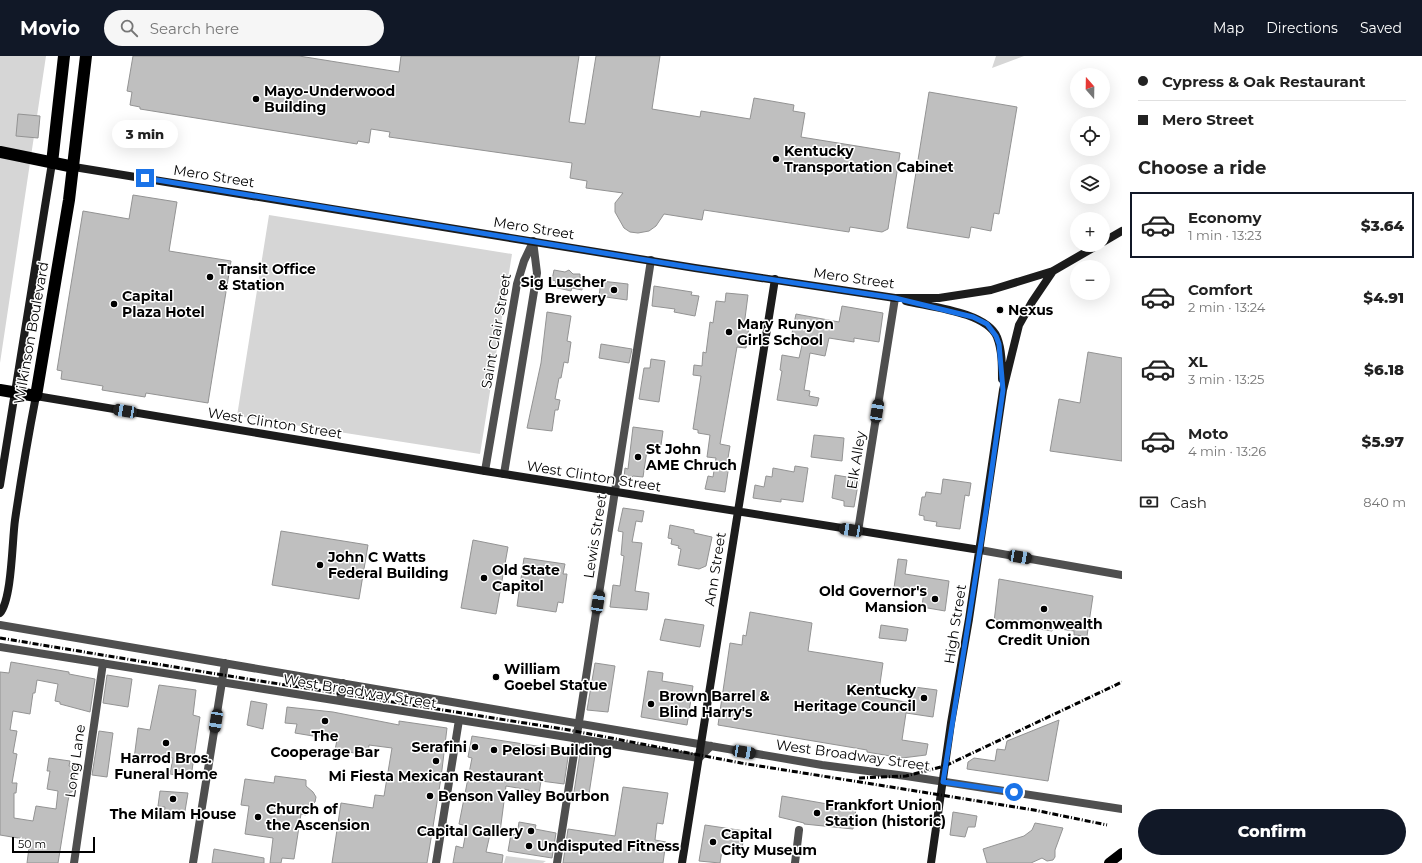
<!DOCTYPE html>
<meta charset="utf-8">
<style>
:root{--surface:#fff;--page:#f6f6f6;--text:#222;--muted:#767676;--line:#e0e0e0;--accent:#111827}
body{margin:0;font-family:Montserrat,sans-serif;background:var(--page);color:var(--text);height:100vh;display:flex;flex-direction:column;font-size:15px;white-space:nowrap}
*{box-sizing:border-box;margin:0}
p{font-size:13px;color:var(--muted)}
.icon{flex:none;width:22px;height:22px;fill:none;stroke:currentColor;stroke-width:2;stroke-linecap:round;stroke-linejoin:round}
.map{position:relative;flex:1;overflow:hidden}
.drawer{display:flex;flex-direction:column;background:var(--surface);width:300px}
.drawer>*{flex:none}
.top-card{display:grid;align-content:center;height:88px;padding:0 16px;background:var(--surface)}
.needle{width:26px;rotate:340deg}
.buttons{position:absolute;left:1070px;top:12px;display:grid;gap:8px}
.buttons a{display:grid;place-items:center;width:40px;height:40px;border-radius:50%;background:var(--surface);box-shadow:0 4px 16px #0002;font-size:20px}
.scale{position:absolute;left:12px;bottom:10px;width:83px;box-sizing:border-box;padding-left:4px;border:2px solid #000;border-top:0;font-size:11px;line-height:14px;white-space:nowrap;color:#000;-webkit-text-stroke:3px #fff;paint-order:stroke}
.end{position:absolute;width:18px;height:18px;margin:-9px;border:5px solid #1a73e8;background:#fff;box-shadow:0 0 0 2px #fff}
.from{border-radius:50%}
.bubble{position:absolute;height:28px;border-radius:14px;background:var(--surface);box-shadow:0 4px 16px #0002;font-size:13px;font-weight:800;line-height:28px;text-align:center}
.car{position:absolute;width:12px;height:24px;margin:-12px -6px;border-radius:5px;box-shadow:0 0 3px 1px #0007;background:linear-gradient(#222 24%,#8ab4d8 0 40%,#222 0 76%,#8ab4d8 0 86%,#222 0)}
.top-card b{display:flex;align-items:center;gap:14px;height:38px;font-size:15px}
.top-card b+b{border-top:1px solid var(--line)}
.top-card i{width:10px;height:10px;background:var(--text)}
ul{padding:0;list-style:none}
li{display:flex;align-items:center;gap:12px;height:66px;margin:0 8px 6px;padding:0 8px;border:2px solid transparent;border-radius:0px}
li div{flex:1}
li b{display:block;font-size:15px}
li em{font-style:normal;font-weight:800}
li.on{border-color:var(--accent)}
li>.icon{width:36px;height:36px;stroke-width:1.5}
h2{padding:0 16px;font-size:18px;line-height:48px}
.pay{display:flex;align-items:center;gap:10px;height:44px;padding:0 16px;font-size:15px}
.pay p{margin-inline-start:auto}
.primary-button{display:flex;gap:8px;margin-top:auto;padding:8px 16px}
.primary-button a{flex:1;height:46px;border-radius:24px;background:var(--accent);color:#fff;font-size:16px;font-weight:800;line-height:46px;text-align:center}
header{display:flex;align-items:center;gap:24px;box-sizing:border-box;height:56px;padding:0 20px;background:var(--accent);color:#fff}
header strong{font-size:19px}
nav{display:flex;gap:22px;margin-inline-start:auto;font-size:14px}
.search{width:280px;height:36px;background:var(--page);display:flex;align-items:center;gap:10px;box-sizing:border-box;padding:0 14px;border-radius:22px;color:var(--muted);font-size:15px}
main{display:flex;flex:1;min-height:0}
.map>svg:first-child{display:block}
</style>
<header>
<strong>Movio</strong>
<div class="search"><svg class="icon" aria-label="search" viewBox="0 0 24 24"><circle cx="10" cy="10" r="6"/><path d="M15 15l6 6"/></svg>Search here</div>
<nav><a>Map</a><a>Directions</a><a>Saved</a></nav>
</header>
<main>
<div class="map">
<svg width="1122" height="807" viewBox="0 0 1122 807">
<rect width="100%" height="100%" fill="#fff"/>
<path fill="#d6d6d6" d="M0 0H46L0 307Z
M996 0H1024L992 12Z
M269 159 512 198 480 398 237 360Z
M506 800 546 805 543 807H504Z"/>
<path fill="#bfbfbf" stroke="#939393" d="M133 0H299L399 16 401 0H579L569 66 585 68 596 0H660L652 53 700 61 701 55 750 63 754 42 794 49 793 55 805 57 801 81 900 97 888 173 882 176 850 171 849 176 704 154 702 164 664 158 656 170 649 175 638 177 630 176 624 172 615 156V147L623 137 586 132 587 125 570 122 572 107 389 81 390 76 371 73 369 87 358 85 357 88 140 53V51L130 49 132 36 127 35Z
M929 36 1017 51 999 158 994 157 991 175 971 171 969 182 907 172Z
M18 58 40 60 38 82 16 80Z
M133 139 177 146 169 195 231 205 208 347 146 337 145 341 102 334 103 330 61 323 62 315 57 314 83 155 129 163Z
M554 214 565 216 569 214 573 218H580V222H585L582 234 572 232 571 235 554 231 556 225 552 224Z
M601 225 628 228 627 244 599 240Z
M654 230 692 236 691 239 699 240 695 260 674 256 675 253 652 250Z
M726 237 748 239 744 270H749L746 292 737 291 720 388 730 390 727 408 729 409 725 436 705 433 708 420 713 421 716 402 707 401 710 379 698 377V374L693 373 701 320 693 319 694 309 702 310 703 296 706 297 710 266 713 267 716 245 725 246Z
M842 250 883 257 879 286 854 282V286L829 282 825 300 810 297 804 334 810 335 809 340 819 342 817 350 777 344 782 315 780 314 782 299 799 302 803 285 791 282 796 258 839 266Z
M547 256 571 260 567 285 571 286 568 307 564 306 561 322H559L555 343 560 344 558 354H555L552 375 527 372 541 307Z
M601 288 632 293 629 307 599 302Z
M1088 296 1122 302V405L1050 395 1059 343 1080 347Z
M651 303 665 305 659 346 639 343 644 312H650Z
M633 371 663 375 661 389 648 388 643 421 633 420 631 422H624L625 412 628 413Z
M814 379 844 382 842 405 811 401Z
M795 410 808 412 803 446 781 443V446L753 442 755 429 764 431 766 420 772 421 773 412 794 416Z
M835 419 859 423 854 451 844 450V445L832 442Z
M943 423 971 427 969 440 965 439 960 473 936 470 937 466 924 464V460L919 459 922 441H925L926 436 941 438Z
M623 452 644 455 642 466 636 465 632 486 642 487 635 535 649 537 647 554 610 551 613 529 620 530 624 500 621 499 623 476 618 475Z
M670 469 694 474V477L712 481 706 510 699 513 678 509 681 493 678 492 679 490 671 488 672 483 668 482Z
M281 475 368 489 359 543 272 529Z
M473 484 508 491 496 558 461 552Z
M524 502 565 508 563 518H567L563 547 558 546 556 556 517 550Z
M898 503 907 504 905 518 949 525 945 555 922 551 924 534 903 531V533L894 532Z
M999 523 1093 540 1087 580 1074 579V575L1053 572 1052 575 1039 573V569L1007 565V568L994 566Z
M750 556 812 567 808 595 883 607 878 641 911 647 914 631 937 634 933 661 906 657 902 684 928 688 926 699 902 702 867 696V694L718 669 730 587 742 589 743 579 746 580Z
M665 563 704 569 700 591 660 584Z
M881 569 908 573 906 585 879 582Z
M11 606 69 616V618L95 623 90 656 60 648V646L55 645 58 628 37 624 35 637H33L30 658 13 655 10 674 17 675 13 697 17 698 12 727H17L16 737H14V762L33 765 36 750 56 753 58 735 47 733 50 715H47L49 702 70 705 69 710 76 711 72 736H70L68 745 58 807H27L30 784 0 779V616L9 617Z
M595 607 615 610 608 656 587 654Z
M648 615 663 617 662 625 693 630 687 669 641 661Z
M107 619 132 623 128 651 103 647Z
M159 629 196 634 193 659 200 661 191 721 170 718 173 702 156 700 155 706 134 703 138 672 150 674Z
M251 645 267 648 263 673 247 669Z
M287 651 333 656 399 669V665L447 672 441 722 427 807H332L341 747 373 752 375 739 384 740 392 692 369 689 368 699 335 694 337 684 295 677 297 668 285 667Z
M1059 664 1048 725 967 713 968 706 974 702 995 705 997 693 1005 694 1007 685Z
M99 675 113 677 107 721 92 719Z
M472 680 569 695 564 728 541 725 538 744 528 742 529 734 506 730 500 776 491 774 486 796 503 799 502 807H453L456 790 463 792 467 770 459 768 472 702 468 701Z
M580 697 595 699 589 738 574 736Z
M275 720 306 724V730L313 736 316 741 315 746 307 752 306 759 301 758 294 803 282 802 281 807H270L273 782 245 778 249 750 241 749 245 723 274 727Z
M623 731 668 737 663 768 657 767 655 784 666 786 663 807H563L568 773 615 780Z
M160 735 188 737 185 755H181L179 763 164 761 165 751 158 750Z
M782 740 856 753 853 773 804 768V767L779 761Z
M953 756 977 760 975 771H968L965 781 950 779Z
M519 766 536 769 535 773 556 777 552 802 508 795 511 778 517 779Z
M1035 767 1063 772 1055 794V801L1053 804 1047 805 1042 802 1031 807H987L983 793 1024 780 1032 774Z
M705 769 745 775 742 792 723 789 720 807 699 805Z
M214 793 264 802V807H212Z"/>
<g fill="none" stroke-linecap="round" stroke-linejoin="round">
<path stroke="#4f4f4f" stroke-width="8" d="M485 415 517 228 524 205 533 186
M504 418 537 217 533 185
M858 475 895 242
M980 494 1122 519
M0 569 822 709 906 720 1122 753
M0 591 699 702 711 690
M340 645 343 627
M74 807 103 607
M193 807 225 607
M436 807 459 664
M557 807 651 204
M795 807 799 774"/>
<path stroke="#1c1c1c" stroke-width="8" d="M74 111 695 212 895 242H939L991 234 1053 215 1098 189
M1103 186 1122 175
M906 245C931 251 986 256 997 281 1002 294 1002 309 1002 323
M0 429 52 107
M0 557C12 543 12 485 15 464 21 423 28 381 36 340L485 415 980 494
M682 807 775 223
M931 807 951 667 969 563 1003 334 1019 269 1032 246 1053 215"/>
<path stroke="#000" stroke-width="10" d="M1109 807 1122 797"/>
<path stroke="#000" stroke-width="12" d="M0 96 74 111
M52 107 64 0
M0 334 36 340 69 144 86 0"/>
<path stroke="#000" stroke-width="3" stroke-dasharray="6 2 1 2" stroke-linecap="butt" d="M0 582 223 619 569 674 741 707 1034 754 1107 769
M859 722 906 720 945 710 1122 626"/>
</g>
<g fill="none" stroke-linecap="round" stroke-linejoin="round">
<path stroke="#1a73e8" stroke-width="5" d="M145 122 695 212 895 242 973 261 987 268 996 280 999 288 1003 334 986 455 943 726 1014 736"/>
</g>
<g fill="#000" stroke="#fff" stroke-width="1.5">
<circle cx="256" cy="43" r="4"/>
<circle cx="776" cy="103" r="4"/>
<circle cx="210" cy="221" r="4"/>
<circle cx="614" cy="234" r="4"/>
<circle cx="114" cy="248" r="4"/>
<circle cx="1000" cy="254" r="4"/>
<circle cx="729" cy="276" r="4"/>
<circle cx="638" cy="401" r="4"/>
<circle cx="320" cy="509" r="4"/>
<circle cx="484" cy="522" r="4"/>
<circle cx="935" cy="543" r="4"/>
<circle cx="1044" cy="553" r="4"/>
<circle cx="496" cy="621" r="4"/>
<circle cx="924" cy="642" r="4"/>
<circle cx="651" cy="648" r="4"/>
<circle cx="325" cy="665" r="4"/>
<circle cx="166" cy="687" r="4"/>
<circle cx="475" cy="691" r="4"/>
<circle cx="494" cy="694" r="4"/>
<circle cx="436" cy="705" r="4"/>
<circle cx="430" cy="740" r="4"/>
<circle cx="173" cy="743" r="4"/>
<circle cx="817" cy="757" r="4"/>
<circle cx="258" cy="761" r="4"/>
<circle cx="531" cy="775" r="4"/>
<circle cx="713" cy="786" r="4"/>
<circle cx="529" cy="790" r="4"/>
</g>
<g text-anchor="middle" stroke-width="3" stroke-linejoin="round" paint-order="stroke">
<g font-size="14" font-weight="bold" fill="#000" stroke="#fff" text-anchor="start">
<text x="264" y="40">Mayo-Underwood<tspan x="264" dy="16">Building</tspan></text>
<text x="784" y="100">Kentucky<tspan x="784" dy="16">Transportation Cabinet</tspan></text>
<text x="218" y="218">Transit Office<tspan x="218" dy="16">&amp; Station</tspan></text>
<text x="606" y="231" text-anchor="end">Sig Luscher<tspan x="606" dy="16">Brewery</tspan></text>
<text x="122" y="245">Capital<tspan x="122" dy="16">Plaza Hotel</tspan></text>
<text x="1008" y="259">Nexus</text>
<text x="737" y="273">Mary Runyon<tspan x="737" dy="16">Girls School</tspan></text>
<text x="646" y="398">St John<tspan x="646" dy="16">AME Chruch</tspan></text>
<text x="328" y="506">John C Watts<tspan x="328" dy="16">Federal Building</tspan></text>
<text x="492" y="519">Old State<tspan x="492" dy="16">Capitol</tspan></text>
<text x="927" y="540" text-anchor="end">Old Governor's<tspan x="927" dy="16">Mansion</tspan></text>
<text x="1044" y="573" text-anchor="middle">Commonwealth<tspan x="1044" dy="16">Credit Union</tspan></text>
<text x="504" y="618">William<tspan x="504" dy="16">Goebel Statue</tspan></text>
<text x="916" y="639" text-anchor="end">Kentucky<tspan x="916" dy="16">Heritage Council</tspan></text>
<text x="659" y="645">Brown Barrel &amp;<tspan x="659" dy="16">Blind Harry's</tspan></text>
<text x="325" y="685" text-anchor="middle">The<tspan x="325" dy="16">Cooperage Bar</tspan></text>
<text x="467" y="696" text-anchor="end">Serafini</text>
<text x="502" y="699">Pelosi Building</text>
<text x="166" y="707" text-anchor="middle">Harrod Bros.<tspan x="166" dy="16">Funeral Home</tspan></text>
<text x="436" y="725" text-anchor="middle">Mi Fiesta Mexican Restaurant</text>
<text x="438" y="745">Benson Valley Bourbon</text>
<text x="825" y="754">Frankfort Union<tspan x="825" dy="16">Station (historic)</tspan></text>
<text x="266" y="758">Church of<tspan x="266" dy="16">the Ascension</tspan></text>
<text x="173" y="763" text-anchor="middle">The Milam House</text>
<text x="523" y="780" text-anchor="end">Capital Gallery</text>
<text x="721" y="783">Capital<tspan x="721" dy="16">City Museum</tspan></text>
<text x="537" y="795">Undisputed Fitness</text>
</g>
<g font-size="14" fill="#000" stroke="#fff">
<text transform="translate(214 120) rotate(9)" y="5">Mero Street</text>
<text transform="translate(534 172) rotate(9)" y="5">Mero Street</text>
<text transform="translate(854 222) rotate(8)" y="5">Mero Street</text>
<text transform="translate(496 275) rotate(-80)" y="5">Saint Clair Street</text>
<text transform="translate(31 277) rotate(-80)" y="5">Wilkinson Boulevard</text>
<text transform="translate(275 367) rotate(9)" y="5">West Clinton Street</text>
<text transform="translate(856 404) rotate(-81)" y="5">Elk Alley</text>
<text transform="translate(594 420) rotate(9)" y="5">West Clinton Street</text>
<text transform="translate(595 480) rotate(-81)" y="5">Lewis Street</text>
<text transform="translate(715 513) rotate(-81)" y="5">Ann Street</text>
<text transform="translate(955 568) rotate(-81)" y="5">High Street</text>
<text transform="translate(360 635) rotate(9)" y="5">West Broadway Street</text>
<text transform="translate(853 699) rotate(8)" y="5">West Broadway Street</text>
<text transform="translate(75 705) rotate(-82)" y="5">Long Lane</text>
</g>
</g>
</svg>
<div class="buttons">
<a><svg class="needle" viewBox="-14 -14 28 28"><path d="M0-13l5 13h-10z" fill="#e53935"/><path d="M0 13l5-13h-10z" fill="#767676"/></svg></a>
<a><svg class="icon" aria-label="locate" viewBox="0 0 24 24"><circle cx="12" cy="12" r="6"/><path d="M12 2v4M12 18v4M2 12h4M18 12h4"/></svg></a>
<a><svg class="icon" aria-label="layers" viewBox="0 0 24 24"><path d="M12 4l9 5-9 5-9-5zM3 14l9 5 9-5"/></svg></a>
<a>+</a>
<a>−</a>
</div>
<div class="scale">50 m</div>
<i class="end from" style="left:1014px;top:736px"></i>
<i class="end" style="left:145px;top:122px"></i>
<div class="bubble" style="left:112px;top:64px;width:66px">3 min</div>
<i class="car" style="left:125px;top:355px;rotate:280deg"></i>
<i class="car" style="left:877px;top:355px;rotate:9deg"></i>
<i class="car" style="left:851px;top:474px;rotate:279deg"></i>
<i class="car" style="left:1020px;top:501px;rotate:100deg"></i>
<i class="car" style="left:598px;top:546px;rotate:9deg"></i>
<i class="car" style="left:216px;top:665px;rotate:189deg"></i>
<i class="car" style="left:744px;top:696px;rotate:100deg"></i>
</div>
<section class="drawer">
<div class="top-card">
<b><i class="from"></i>Cypress &amp; Oak Restaurant</b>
<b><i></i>Mero Street</b>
</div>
<h2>Choose a ride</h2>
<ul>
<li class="on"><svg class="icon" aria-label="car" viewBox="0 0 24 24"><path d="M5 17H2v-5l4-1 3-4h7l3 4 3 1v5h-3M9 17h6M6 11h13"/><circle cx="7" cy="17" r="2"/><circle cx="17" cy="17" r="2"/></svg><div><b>Economy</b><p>1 min · 13:23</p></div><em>$3.64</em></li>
<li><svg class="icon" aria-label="car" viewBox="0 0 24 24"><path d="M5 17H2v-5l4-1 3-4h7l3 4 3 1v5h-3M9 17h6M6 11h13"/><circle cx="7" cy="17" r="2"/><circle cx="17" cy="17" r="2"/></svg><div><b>Comfort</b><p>2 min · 13:24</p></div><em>$4.91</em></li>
<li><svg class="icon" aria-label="car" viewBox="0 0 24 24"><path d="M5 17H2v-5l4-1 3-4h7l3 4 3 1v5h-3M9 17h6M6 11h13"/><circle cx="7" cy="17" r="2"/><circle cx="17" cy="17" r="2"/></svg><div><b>XL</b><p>3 min · 13:25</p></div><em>$6.18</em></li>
<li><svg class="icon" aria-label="car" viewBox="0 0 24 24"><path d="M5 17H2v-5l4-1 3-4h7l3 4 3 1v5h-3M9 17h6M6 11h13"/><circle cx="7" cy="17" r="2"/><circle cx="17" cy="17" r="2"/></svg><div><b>Moto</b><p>4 min · 13:26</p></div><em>$5.97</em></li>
</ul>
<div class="pay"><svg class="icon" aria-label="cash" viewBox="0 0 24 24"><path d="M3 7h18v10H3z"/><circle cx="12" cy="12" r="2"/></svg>Cash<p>840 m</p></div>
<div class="primary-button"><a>Confirm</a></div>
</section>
</main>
